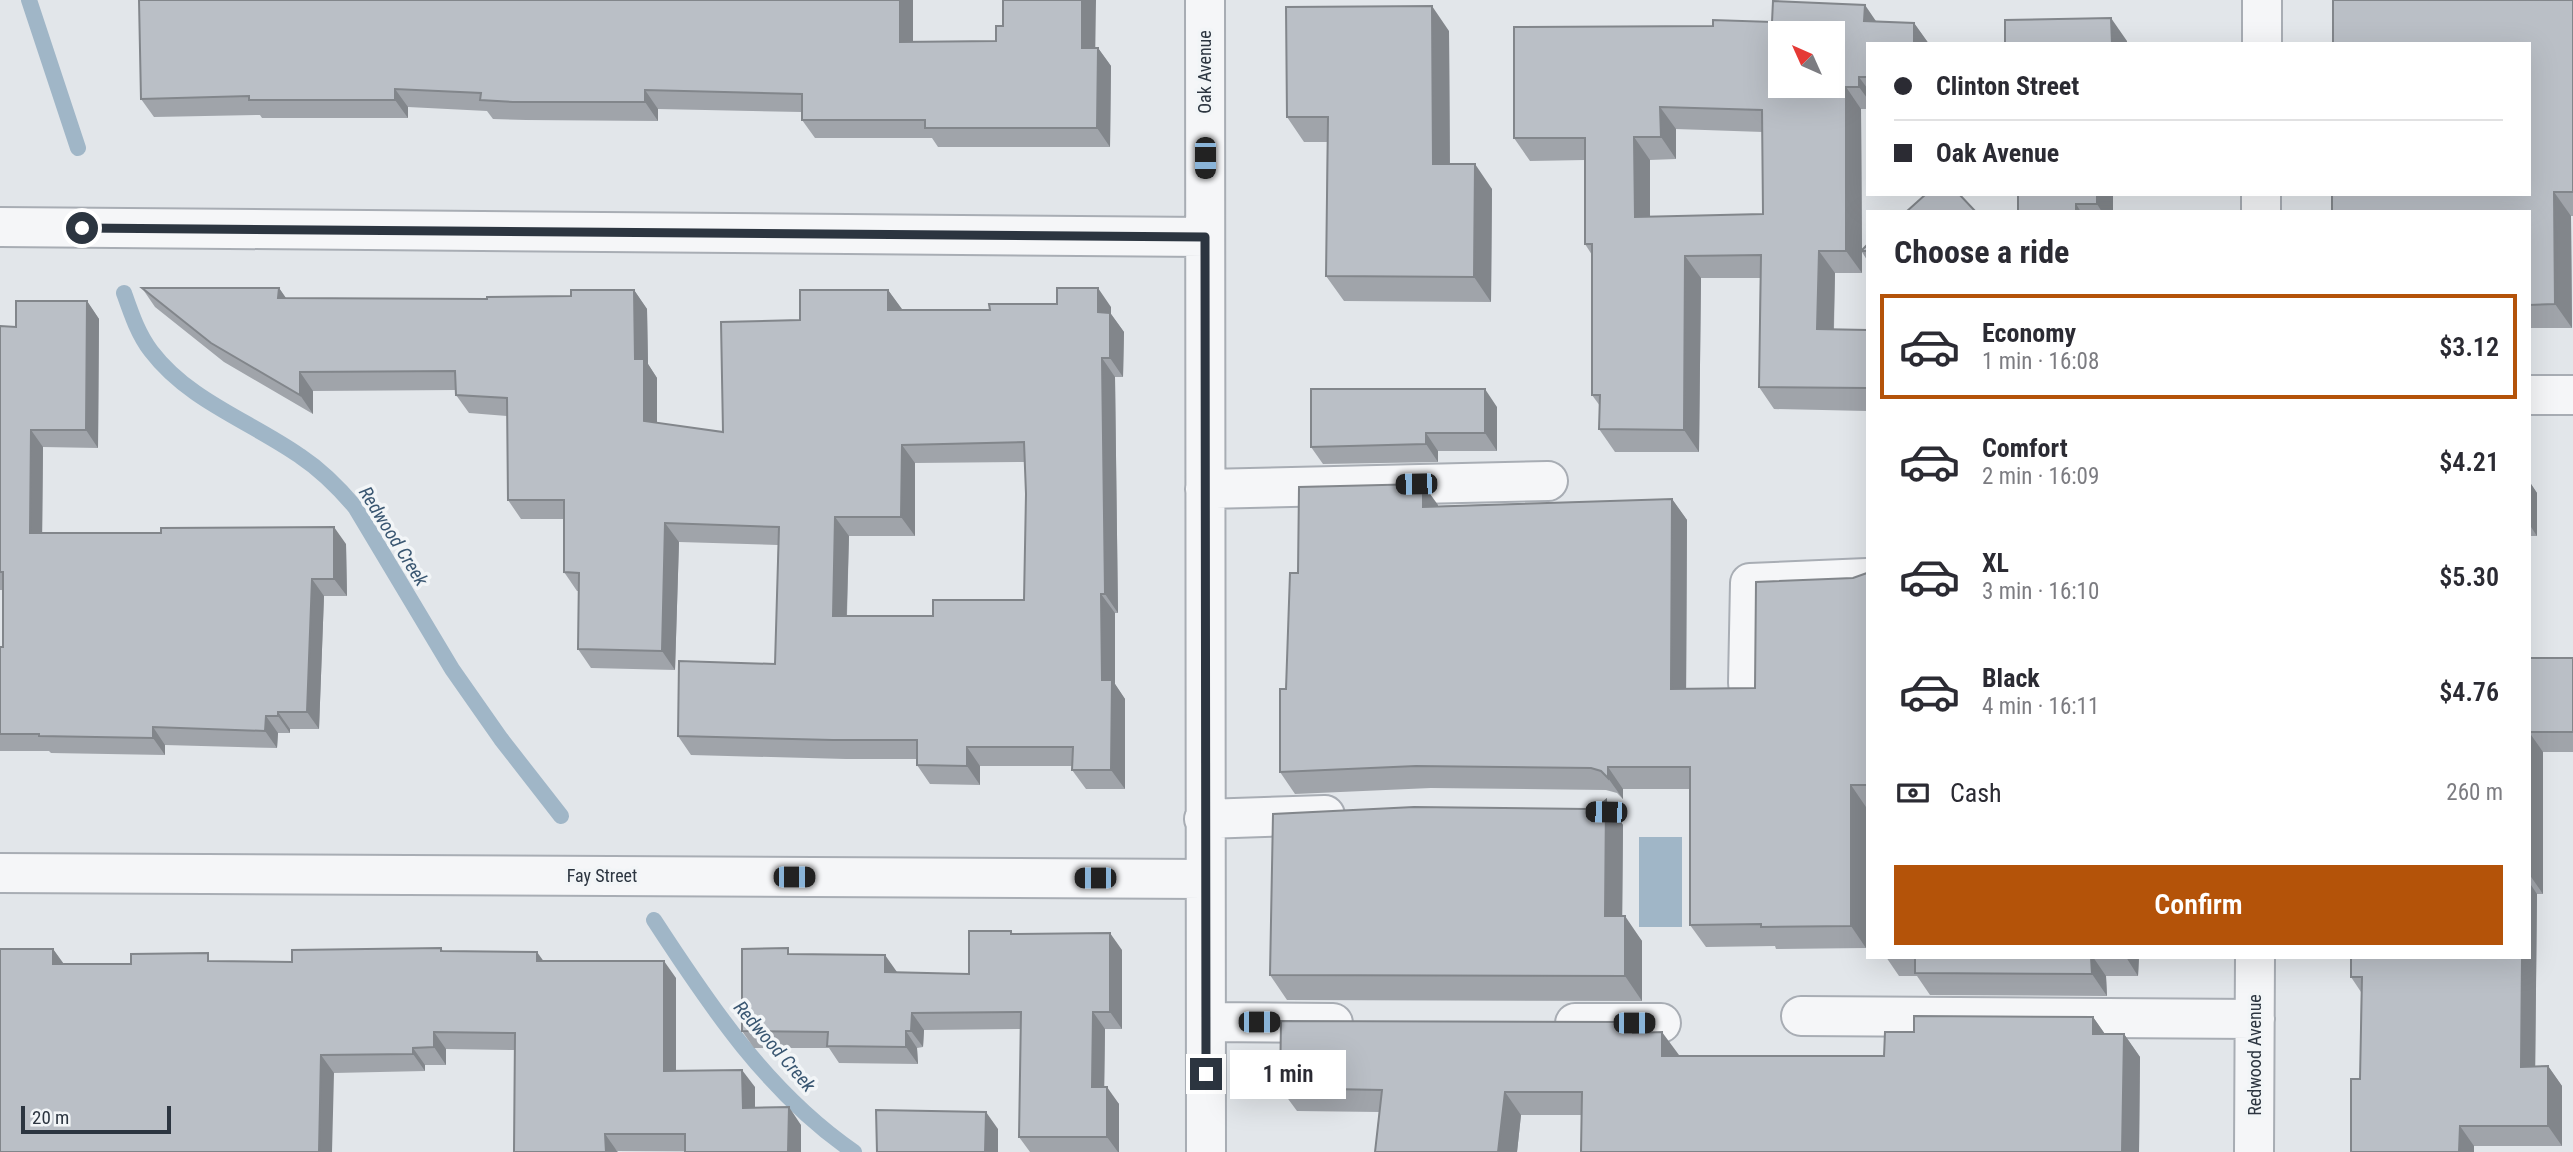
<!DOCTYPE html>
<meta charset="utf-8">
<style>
:root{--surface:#fff;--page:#f7f7f7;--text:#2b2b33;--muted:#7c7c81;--line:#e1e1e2;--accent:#b45309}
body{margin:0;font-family:"Roboto Condensed",sans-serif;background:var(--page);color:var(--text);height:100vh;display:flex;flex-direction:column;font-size:26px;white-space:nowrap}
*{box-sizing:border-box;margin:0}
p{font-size:23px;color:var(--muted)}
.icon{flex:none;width:38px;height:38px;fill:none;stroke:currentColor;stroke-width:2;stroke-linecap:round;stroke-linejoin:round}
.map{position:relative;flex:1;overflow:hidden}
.sheet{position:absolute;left:1866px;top:210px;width:665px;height:749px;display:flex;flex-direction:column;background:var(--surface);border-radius:0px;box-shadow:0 7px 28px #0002}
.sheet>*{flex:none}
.guide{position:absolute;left:1866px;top:42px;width:665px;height:154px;border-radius:0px;box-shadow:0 7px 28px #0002;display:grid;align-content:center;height:154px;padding:0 28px;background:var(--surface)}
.needle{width:46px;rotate:315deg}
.fabs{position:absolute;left:1768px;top:21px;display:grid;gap:14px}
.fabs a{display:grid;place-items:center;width:77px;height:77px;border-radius:0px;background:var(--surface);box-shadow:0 7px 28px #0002;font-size:35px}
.scale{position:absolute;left:21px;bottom:18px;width:150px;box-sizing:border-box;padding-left:7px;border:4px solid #2c3540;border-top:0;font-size:19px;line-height:24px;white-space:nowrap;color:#2c3540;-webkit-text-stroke:5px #f2f5f7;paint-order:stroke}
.end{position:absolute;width:32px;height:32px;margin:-16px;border:9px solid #2c3540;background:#fff;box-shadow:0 0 0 4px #fff}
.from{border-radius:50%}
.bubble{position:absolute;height:49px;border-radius:0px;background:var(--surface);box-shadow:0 7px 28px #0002;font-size:23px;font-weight:600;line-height:49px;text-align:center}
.car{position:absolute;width:21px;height:42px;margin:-21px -10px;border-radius:9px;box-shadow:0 0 5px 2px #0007;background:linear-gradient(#222 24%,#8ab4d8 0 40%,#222 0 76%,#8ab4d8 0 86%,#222 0)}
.guide b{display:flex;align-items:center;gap:24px;height:66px;font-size:26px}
.guide b+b{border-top:2px solid var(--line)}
.guide i{width:18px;height:18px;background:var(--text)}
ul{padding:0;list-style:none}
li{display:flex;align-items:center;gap:21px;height:105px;margin:0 14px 10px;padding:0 14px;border:4px solid transparent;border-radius:0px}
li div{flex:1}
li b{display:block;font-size:26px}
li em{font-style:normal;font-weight:600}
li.current{border-color:var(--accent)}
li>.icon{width:63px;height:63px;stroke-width:1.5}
h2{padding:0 28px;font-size:32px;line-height:84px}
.pay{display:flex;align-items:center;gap:18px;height:77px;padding:0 28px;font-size:26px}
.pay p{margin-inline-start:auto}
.button{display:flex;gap:14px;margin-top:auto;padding:14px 28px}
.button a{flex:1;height:80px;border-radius:0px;background:var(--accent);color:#fff;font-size:28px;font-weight:600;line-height:80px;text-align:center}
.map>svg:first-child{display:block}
</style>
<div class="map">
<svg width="2573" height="1152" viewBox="0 0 2573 1152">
<rect width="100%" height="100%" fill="#e2e6ea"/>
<path fill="#a0b6c7" d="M1639 837H1682V927H1639Z"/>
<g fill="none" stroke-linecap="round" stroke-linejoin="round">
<path stroke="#a0b6c7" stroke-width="16" d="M29 0 78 148
M124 293C131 313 138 334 151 351 189 401 250 421 300 456 321 470 339 488 355 507L452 669 501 739 561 816
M654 920C710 1006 768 1093 854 1152"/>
<g stroke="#a8adb4" stroke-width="42">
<path id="minor" d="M1205 0 1206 1152
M2262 44V0
M2261 212V194
M0 227 1205 237
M2529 395H2573
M1205 489 1548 481
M1748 683 1750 583 1867 578
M1204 819 1325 815
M0 873 1204 879
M1801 1016 2255 1019
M1206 1022 1333 1023
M1575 1023H1661
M2254 1152 2255 957"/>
</g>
<use href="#minor" stroke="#f5f6f8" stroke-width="38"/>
</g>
<path fill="#a0a4aa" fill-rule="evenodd" d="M139 0H913V42L1098 48 1111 66 1110 147H938L932 138H815L802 120V112L658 109V121L526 120 493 119 487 111 408 107V118H262L260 115 154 117 141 99Z
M2573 0V216H2571L2572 328H2529V212Z
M1772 22H1876L1914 23 1929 44H1867V109H1861L1862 250 1867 245V260L1862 252V273H1835L1834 329 1867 330V411L1774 409 1759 387 1760 278H1701L1699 452H1615L1599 429 1600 406 1592 395V255L1585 244V160L1530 161 1514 138 1713 26ZM1676 129 1763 132V214L1650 217V160L1676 159Z
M1449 31 1450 164 1492 189 1491 302 1344 301 1326 276 1327 142H1304L1287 117Z
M2113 194V212H2018Z
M142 288H279L286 298 487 299 571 296 634 290 647 309 648 364 657 378V423L723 432 800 320 888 290 902 310H990L1111 307V314L1124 332 1123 377H1115L1118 613H1115V684L1125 699V789H1086L1072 770 1073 766H980V785L930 784 917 765V759H846L691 755 678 736 775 664 778 545 679 542 675 670 591 668 578 649 579 591H577L564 572V519H521L508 500 507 416 469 413 456 395V390L313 391V414L224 362 155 307ZM1025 462 1026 494 1024 600 933 616H847L849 536H915V463Z
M87 301 99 319 98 448 43 447 42 533 346 544 347 596H324L319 729H290V733H278L277 748 165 745V755L51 753 49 751H0V647H3V590H0V326L16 327Z
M1497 407V451H1438V462L1323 464 1311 447Z
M2529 481 2537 493V536H2529Z
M1672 499 1687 520 1686 688H1755L1853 578 1867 573 1866 948 1776 949 1775 946 1706 947 1690 925V789H1623V799L1617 793 1606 790 1431 788 1295 794 1280 772 1286 689 1298 573 1438 506Z
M2529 658H2573V752H2543V894H2537L2535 1067 2548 1066 2562 1086V1146H2474V1152H2351L2360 1079 2361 992 2351 977 2529 957Z
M1606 800 1623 825 1622 916 1642 941V1001L1287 1000 1270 975 1588 809 1599 806Z
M1011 931 1013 934 1122 950V1029H1105L1104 1087 1119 1104V1152H1030L1019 1137 1021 1029 924 1030 923 1047 917 1048 918 1064 839 1063 829 1048H754L742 1031 791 954 897 972 969 974Z
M441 948 443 951 543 961 676 978V1071L755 1087V1108L801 1125V1152L617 1151 515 1050 446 1049V1065H425V1071L334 1073 0 1152 53 949 64 964H131L213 961 292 962Z
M1886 957H2139L2138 976H2106L2107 996 1930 995 1917 976H1899Z
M2093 1017 2105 1034H2124L2140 1057 2139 1152H1581V1115H1521L1517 1152H1375L1379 1112 1297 1111 1280 1088 1629 1026H1633L1637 1032 1679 1056H1884L1914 1032Z"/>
<path fill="#82868b" d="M900 0H913V60L900 42Z
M1082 0H1096L1095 66 1082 48Z
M1865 5 1880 27 1864 21Z
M1432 6 1449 31 1450 189 1433 164Z
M2111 18 2127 41V44H2112Z
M1914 23 1929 44H1914Z
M1098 48 1111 66 1110 147 1097 128Z
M1859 77 1867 88V98L1859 87Z
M1846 87 1861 109 1862 251H1861L1862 252V273L1846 251Z
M395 89 408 107V118L395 100Z
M645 90 658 109V121L645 102Z
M1660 107 1676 129V159L1661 137Z
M1634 137 1650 160V240L1635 217Z
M1475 164 1492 189 1491 302 1474 277Z
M2554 192 2571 216 2572 328 2555 304Z
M2097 194H2113V212H2102L2097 204Z
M2076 204 2081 212H2076Z
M1819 251 1835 273 1833 351 1817 329Z
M1685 256 1701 278 1699 452 1684 430Z
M279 288 292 307 278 298Z
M1098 288 1111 307V314L1124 332 1123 377 1110 358 1098 312Z
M634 290 647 309 648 364 657 378V440L644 421 635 359Z
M888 290 902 309 901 329 888 310Z
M87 301 99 319 98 448 86 430Z
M1102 358 1115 377 1118 613 1105 594Z
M300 372 313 391V414L300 395Z
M1485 389 1497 407V451L1485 433Z
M31 430 43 447 42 550 30 533Z
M1426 433 1438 451V462L1426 444Z
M902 445 915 463V536L901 517Z
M2529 481 2537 493V536L2529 524Z
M1423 484 1438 505V528L1423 507Z
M1672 499 1687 520 1686 710 1671 689Z
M835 517 849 536 846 635 833 616Z
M665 523 679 542 675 670 662 651Z
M334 527 346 544 347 596 334 579Z
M312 579 324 596 319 729 307 712Z
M1101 594 1115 613V684L1125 699V789L1111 770 1102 680Z
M278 712 290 729V733L278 716Z
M266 716 278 733 277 748 265 731Z
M153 727 165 745V755L153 738Z
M2529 732 2543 752V894L2529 874Z
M967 747 980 766V785L967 766Z
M1608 767 1623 789V799L1608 778Z
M1851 785 1866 807V948L1851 926Z
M1606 800 1623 825 1622 941 1605 916Z
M2529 882 2537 894 2535 1087 2521 1067 2522 957H2529Z
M1625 916 1642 941V1001L1625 976Z
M1110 933 1122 950V1029L1110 1012Z
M53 949 65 966 53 964Z
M537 952 550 970 537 961Z
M885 955 897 972H885Z
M2091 957H2093L2106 976 2107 996 2092 974Z
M2126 957H2139L2138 976Z
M664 961 676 978V1088L664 1071Z
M1093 1012 1105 1029 1104 1104 1092 1087Z
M912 1013 924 1030 923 1047 911 1031Z
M2093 1017 2109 1040 2093 1034Z
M906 1031 917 1048 918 1064 906 1047Z
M434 1032 446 1049V1065L434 1047Z
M1662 1032 1679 1055 1662 1056Z
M2124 1034 2140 1057 2139 1152H2122Z
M413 1048 425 1065V1071L413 1054Z
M321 1055 334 1073 332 1152H319Z
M2548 1066 2562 1086V1146L2548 1126Z
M742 1070 755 1087V1125L743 1108Z
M1107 1087 1119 1104V1152H1118L1107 1137Z
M1505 1092 1521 1115 1517 1152H1498Z
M789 1107 801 1125V1152H788Z
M986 1112 998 1129V1152H985Z
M2460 1126 2474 1146V1152H2459Z
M605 1134 617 1151 618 1152H606Z"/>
<path fill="#babfc6" stroke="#82868b" stroke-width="2" fill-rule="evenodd" d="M139 0H900V42L996 41V26H1003V0H1082V48H1098L1097 128H925V120H802V94L645 90V102H513L480 100 481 93 395 89V100H249V96L141 99Z
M2333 0H2573V192H2554L2555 304 2529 305V212H2332V194H2529V44H2333Z
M1773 1 1865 5 1864 21 1914 23V44H1867V77H1859V87H1846V251H1819L1817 329 1867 330V388L1759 387 1761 255 1685 256 1684 430 1599 429 1600 395H1592V244H1585V138H1514V27L1713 26V20L1772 22ZM1780 33H1832V86H1780ZM1660 107 1762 110 1763 214 1635 217 1634 137H1661Z
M1432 6 1433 164H1475L1474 277 1326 276 1328 117H1287L1286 7Z
M2111 18 2112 44H2005V20Z
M1926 194H1959L1976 212H1906Z
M2018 194H2097V204H2076V212H2018Z
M1867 245V251H1861Z
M142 288H279L278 298 487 299V297L571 296V290H634L635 359H644V421L723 432 721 322 800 320V290H888V310H990L989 304H1057V288H1098V312L1110 313V358H1102L1105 594H1101L1102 680H1112L1111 770H1072L1073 747H967V766L917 765V740H833L678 736 679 661 775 664 779 527 665 523 662 651 578 649 579 573 564 572V500H508L507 398 456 395 455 371 300 372V395L211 343ZM1024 442 1026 494 1024 600H933V616H833L835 517H901L902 445Z
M16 301H87L86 430H31L30 533H161V528L334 527V579H312L307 712H278V716H266L265 731 153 727V738L39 736V734H0V647H3V572H0V326L16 327Z
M1311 389H1485V433H1426V444L1311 447Z
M1423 484V507L1672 499 1671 689 1755 688 1756 582 1853 578 1867 573V785H1851V926L1761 927V924L1690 925V767H1608V778L1601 771 1591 768 1416 766 1280 772V689H1286L1290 573H1298L1299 487Z
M2529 658H2573V732H2529V874Z
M1606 800 1605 916H1625V976L1270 975 1273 814 1414 807 1588 809 1599 806Z
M969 931H1011V934L1110 933V1012H1093L1092 1087H1107V1137H1019L1021 1012 912 1013 911 1031H906V1047L827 1046 828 1032 742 1031V949L788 948V954L885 955V972L969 974Z
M441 948V951L537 952V961H664V1071L742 1070 743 1108 789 1107 788 1152H685V1134H605L606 1152H514L515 1033 434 1032V1047L413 1048V1054L321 1055 319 1152H0V949H53V964H131V954L208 953V961L292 962V950Z
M1915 957H2091L2092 974 1915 973Z
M2351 957H2522L2521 1067 2548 1066V1126H2460L2459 1152H2351V1079H2360L2362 977H2351Z
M1914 1016 2093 1017V1034H2124L2122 1152H1581L1582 1092H1505L1498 1152H1375L1382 1090 1280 1088 1281 1021 1626 1022V1026H1633V1033L1662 1032V1056H1884L1885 1032H1914Z
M876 1110 986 1112 985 1152H877Z"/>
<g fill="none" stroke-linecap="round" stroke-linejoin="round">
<path stroke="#2c3540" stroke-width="9" d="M82 228 1205 237 1206 1074"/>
</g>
<g text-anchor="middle" stroke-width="7" stroke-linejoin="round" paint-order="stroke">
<g font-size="18" fill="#2c3540" stroke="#f2f5f7">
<text transform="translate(1205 72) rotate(-90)" y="6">Oak Avenue</text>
<text x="602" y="882">Fay Street</text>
<text transform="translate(2255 1055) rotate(-90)" y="6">Redwood Avenue</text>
</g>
<g font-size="19" font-style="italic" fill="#395671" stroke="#f2f5f7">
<text transform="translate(394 536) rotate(58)" y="7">Redwood Creek</text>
<text transform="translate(775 1046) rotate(49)" y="7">Redwood Creek</text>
</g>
</g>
</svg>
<div class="fabs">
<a><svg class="needle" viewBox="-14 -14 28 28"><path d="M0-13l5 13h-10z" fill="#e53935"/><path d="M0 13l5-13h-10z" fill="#7c7c81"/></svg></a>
</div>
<div class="scale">20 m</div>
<i class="end from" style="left:82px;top:228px"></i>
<i class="end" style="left:1206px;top:1074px"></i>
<div class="bubble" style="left:1230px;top:1050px;width:116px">1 min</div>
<i class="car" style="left:1205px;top:158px;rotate:180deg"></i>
<i class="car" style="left:1416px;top:484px;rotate:269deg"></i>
<i class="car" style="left:1606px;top:812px;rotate:271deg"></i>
<i class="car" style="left:794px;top:877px;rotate:90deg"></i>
<i class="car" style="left:1095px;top:878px;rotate:270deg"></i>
<i class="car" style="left:1259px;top:1022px;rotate:90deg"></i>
<i class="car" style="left:1634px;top:1023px;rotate:90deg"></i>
<div class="guide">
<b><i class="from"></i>Clinton Street</b>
<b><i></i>Oak Avenue</b>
</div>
<section class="sheet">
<h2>Choose a ride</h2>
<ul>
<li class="current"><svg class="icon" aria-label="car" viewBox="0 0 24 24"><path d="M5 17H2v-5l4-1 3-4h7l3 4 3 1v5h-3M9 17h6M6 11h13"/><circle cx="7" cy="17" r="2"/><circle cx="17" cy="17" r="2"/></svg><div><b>Economy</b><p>1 min · 16:08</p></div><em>$3.12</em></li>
<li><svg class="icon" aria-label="car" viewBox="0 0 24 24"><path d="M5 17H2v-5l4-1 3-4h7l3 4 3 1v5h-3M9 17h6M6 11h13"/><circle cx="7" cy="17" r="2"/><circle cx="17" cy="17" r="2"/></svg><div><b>Comfort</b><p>2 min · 16:09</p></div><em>$4.21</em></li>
<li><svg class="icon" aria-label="car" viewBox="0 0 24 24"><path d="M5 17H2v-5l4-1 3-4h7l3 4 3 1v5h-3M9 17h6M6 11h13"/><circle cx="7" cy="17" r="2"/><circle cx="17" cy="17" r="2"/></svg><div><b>XL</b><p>3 min · 16:10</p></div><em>$5.30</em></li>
<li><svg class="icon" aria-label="car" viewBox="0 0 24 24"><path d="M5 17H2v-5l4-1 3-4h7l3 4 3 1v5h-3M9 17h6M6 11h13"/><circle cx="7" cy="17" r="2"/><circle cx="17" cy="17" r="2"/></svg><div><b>Black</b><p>4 min · 16:11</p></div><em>$4.76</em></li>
</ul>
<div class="pay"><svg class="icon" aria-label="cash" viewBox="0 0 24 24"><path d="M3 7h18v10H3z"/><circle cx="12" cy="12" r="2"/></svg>Cash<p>260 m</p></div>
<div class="button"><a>Confirm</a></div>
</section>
</div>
